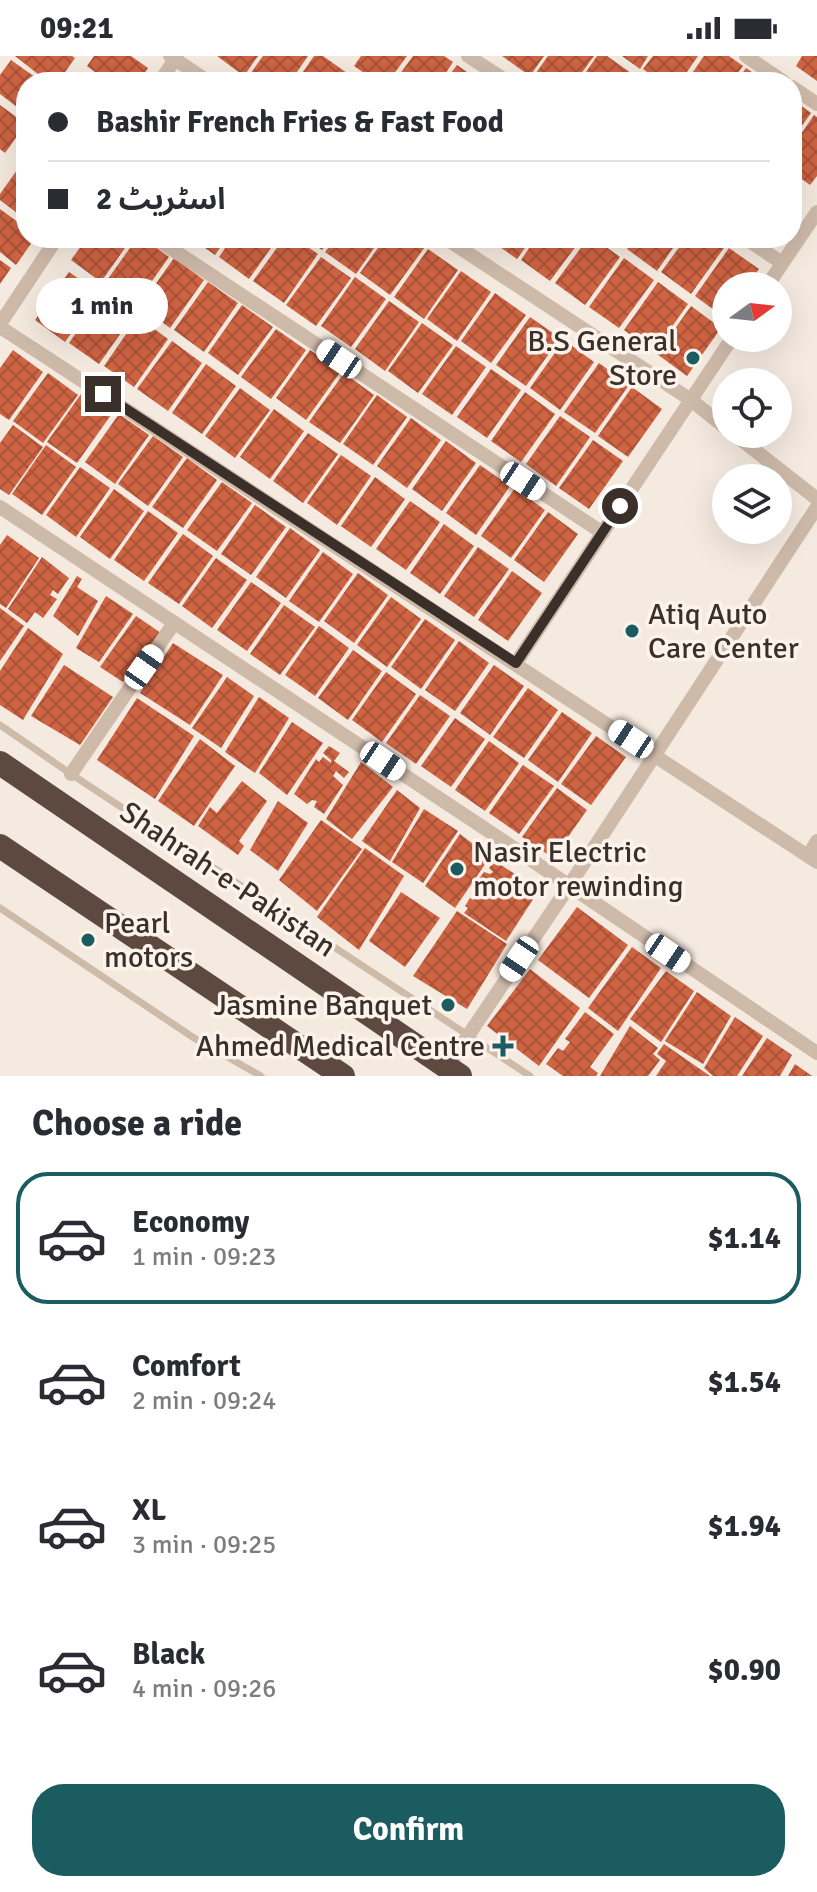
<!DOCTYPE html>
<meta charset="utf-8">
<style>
:root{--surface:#fff;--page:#f7f7f7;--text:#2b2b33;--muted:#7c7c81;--line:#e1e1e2;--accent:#1b5c61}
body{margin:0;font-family:Signika,"Noto Sans Arabic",sans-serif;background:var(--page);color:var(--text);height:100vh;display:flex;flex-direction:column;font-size:30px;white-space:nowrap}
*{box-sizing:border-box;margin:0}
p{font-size:26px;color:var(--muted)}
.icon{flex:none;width:44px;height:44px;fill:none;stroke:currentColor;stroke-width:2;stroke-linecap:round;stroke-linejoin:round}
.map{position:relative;height:1020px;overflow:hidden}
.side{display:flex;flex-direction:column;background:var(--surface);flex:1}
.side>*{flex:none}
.hud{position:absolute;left:16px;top:16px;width:786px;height:176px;border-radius:32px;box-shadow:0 8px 32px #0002;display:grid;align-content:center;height:176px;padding:0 32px;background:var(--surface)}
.needle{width:52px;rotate:75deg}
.buttons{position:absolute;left:712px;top:216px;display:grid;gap:16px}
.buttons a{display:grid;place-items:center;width:80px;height:80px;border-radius:50%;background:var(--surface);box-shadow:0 8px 32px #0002;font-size:40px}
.end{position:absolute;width:36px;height:36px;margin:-18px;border:10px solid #3b2f29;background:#fff;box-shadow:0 0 0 4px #fff}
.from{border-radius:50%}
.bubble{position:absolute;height:56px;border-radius:28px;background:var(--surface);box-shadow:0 8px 32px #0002;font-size:26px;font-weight:800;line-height:56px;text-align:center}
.car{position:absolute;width:24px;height:48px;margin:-24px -12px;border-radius:10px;box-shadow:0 0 6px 2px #0007;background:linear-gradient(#fff 24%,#345 0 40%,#fff 0 76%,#345 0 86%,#fff 0)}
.hud b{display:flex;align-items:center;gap:28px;height:76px;font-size:30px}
.hud b+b{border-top:2px solid var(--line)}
.hud i{width:20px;height:20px;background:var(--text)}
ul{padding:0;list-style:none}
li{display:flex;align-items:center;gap:24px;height:132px;margin:0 16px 12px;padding:0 16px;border:4px solid transparent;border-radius:32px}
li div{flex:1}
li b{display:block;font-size:30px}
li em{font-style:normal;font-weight:800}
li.selected{border-color:var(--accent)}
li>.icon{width:72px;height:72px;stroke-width:1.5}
h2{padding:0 32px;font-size:36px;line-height:96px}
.cta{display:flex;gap:16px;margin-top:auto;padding:16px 32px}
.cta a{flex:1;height:92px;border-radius:32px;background:var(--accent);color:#fff;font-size:32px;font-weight:800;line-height:92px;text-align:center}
.status{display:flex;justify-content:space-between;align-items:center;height:56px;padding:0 40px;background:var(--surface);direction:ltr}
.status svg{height:22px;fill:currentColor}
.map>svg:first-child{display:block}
</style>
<div class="status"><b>09:21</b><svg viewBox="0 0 49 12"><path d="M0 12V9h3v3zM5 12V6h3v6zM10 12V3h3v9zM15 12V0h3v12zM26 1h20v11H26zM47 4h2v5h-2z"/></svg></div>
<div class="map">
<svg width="817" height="1020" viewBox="0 0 817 1020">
<defs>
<pattern id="building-cross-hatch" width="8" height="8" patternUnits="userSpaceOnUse" patternTransform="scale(2)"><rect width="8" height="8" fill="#cf6443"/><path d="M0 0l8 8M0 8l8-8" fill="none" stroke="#a95338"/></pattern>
</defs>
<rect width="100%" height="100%" fill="#f5eadf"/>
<path fill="url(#building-cross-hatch)" d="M15 0H72L75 2 58 26H48Z
M94 0H131L148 12 138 26H108L87 10Z
M217 0H258L244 20Z
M263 0H308L290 26H255L248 21Z
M314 0H323L347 17 341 26H296Z
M361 0H407L388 26H377L354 10Z
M413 0H444L453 6 440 26H394Z
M502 0H544L530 20Z
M548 0H594L575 26H539L533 21Z
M597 0H607L631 17 624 26H579Z
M622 0H648L640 13Z
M653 0H698L680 26H661L643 13Z
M704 0H729L743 10 731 26H686Z
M802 0H817V25L796 10Z
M11 4 42 26H26V58L0 38V19Z
M457 9 481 26H444Z
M746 12 766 26H736Z
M86 16 101 26H79Z
M792 43 811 57 792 84Z
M0 49 26 68 5 97 0 93Z
M814 59 817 61V120L810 129 792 116V91Z
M17 114 26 121V164L0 144V138Z
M0 153 26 172V182H35L16 209 0 196Z
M87 182H132L101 226 71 204Z
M137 182H143L169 201 135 249 105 227Z
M191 182H227L215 199Z
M232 182H278L249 223 219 201Z
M284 182H295L318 198 284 247 253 225Z
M305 182H331L322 194Z
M336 182H381L356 218 325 196Z
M385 182H413L425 191 390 239 360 217Z
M487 182H532L517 203Z
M536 182H582L550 225 521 204Z
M588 182H594L620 201 585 249 555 227Z
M634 182H680L657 215 627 193Z
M686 182H715L726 189 691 238 661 216Z
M729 192 759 213 747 230H726L725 262 695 240Z
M428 193 458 214 424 263 394 241Z
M321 201 351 222 316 270 286 249Z
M174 202 204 224 170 272 140 250Z
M624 202 654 224 619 272 589 251Z
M0 204 11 212 0 228Z
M461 215 491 236 457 285 427 263Z
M69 216 99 237 65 286 35 264Z
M355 221 386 243 351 291 321 270Z
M208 226 238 247 204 296 174 274Z
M658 226 688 248 654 296 624 274Z
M495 237 526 259 491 307 461 285Z
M103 238 133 260 99 308 69 287Z
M389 245 419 266 385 315 355 293Z
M242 249 273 271 238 319 208 297Z
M691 250 721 272 687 320 657 298Z
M138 261 168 283 134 331 104 310Z
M530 261 560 282 526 330 496 309Z
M422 267 453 289 418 337 388 315Z
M276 273 306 294 271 343 241 321Z
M564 284 594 306 560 354 530 332Z
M172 285 202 307 168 355 137 333Z
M456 290 486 311 452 359 422 338Z
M13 294 43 316 9 364 0 358V312Z
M310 294 341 315 306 364 276 342Z
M599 307 629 329 595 377 564 356Z
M206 308 236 330 202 378 172 357Z
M491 313 521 334 487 382 457 361Z
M48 317 78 339 43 387 13 365Z
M344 317 374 339 340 387 309 366Z
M632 331 662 353 628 401 598 380Z
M240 332 270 354 235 402 205 380Z
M525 336 555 358 521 406 491 385Z
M81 338 111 359 77 407 47 386Z
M377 339 407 361 373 409 343 388Z
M274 353 304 375 270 423 240 401Z
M119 358 149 379 115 428 85 406Z
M560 360 590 381 556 430 526 408Z
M411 362 441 384 407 432 377 410Z
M13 369 43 391 9 439 0 433V387Z
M308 377 338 398 303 447 273 425Z
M153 380 183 401 148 450 118 428Z
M593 384 623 405 589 453 559 432Z
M446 385 476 407 442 455 412 433Z
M46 389 76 411 42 459 12 438Z
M341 399 371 420 337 469 307 447Z
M187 402 217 424 183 472 152 451Z
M480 409 510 430 476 479 446 457Z
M80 411 110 432 76 481 46 459Z
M375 421 405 443 371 491 341 470Z
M222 426 252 447 217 495 187 474Z
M515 432 545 454 511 502 481 480Z
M114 433 144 455 110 503 80 481Z
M410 445 440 466 406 514 376 493Z
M255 449 286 471 251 519 221 498Z
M148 455 178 477 144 525 114 504Z
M548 456 578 478 544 526 514 504Z
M444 468 474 490 440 538 410 517Z
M290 472 320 494 286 542 256 521Z
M183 478 213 500 179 548 148 527Z
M7 479 39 502 6 552 0 548V489Z
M478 491 509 513 474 561 444 540Z
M323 496 353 518 319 566 289 545Z
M42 501 69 522 58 538 53 534 50 539 57 543 43 562 35 556 27 567 8 553Z
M216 502 247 524 212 572 182 550Z
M512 515 542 537 508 585 478 564Z
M358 517 388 539 354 587 324 565Z
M77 520 82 523 77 531 98 545 78 580 53 560Z
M251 526 281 547 247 595 217 574Z
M106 540 133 558 99 606 76 592Z
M391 541 421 563 387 611 357 589Z
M284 549 315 571 280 619 250 598Z
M0 552 24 570 0 605Z
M136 560 161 577 123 626 100 611Z
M425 563 455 584 421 633 391 611Z
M319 570 349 592 315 640 285 619Z
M28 572 63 598 23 664 0 649V615Z
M459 585 489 607 455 655 425 634Z
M173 587 223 619 190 669 140 637Z
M353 594 382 615 348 664 318 642Z
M64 609 113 641 80 689 31 660Z
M494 609 524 630 490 679 460 657Z
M386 616 416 638 382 686 352 664Z
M227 621 254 640 221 692 192 672Z
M528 632 558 654 524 702 493 681Z
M420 639 450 660 416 708 386 687Z
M259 641 289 662 255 717 225 696Z
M137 642 194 680 155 743 97 704Z
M562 656 592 677 558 726 528 704Z
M455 662 485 683 451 731 421 710Z
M292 666 323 687 287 739 259 717Z
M596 680 626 701 591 749 561 728Z
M200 683 235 710 194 770 158 745Z
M489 685 519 707 485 755 455 734Z
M329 690 340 697 334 705 349 716 344 722 336 715 333 720 343 729 324 758 314 751 317 745 312 744 307 748 294 738 316 703 319 706 323 701 331 707V704L323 697Z
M361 706 393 731 352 783 326 763Z
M523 709 554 730 519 778 489 757Z
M242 725 267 745 239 785 244 790 238 799 198 770 210 751 217 757Z
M557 732 587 754 553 802 522 781Z
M397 734 420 752 390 805 362 785Z
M278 745 308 767 278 815 250 794Z
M424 753 458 775 423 827 392 806Z
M321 764 362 793 317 855 279 824Z
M460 778 490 801 455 852 425 830Z
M365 792 404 820 359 894 317 861Z
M495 805 539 834 506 885 464 857 468 852 465 850 470 842 473 844 478 836 473 831 484 816 490 818 493 816 489 812Z
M401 836 440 862 405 911 369 885Z
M577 851 628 889 589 942 538 904Z
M457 855 507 888 467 953 413 920Z
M632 891 661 912 618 975 588 952Z
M530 913 580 952 539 1010 487 970Z
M666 915 694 935 661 986 630 963Z
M697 936 731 960 703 1008 665 985Z
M585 956 614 978 590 1011 598 1017 596 1020H563L546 1008 558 992 563 995 570 986 565 983Z
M735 961 763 980 737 1020H713L704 1012Z
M630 970 658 992 653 998 660 1004 648 1020H600Z
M767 982 792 999 780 1020H742Z
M664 988 710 1020H656L666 1005 657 998Z
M795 1008 812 1020H788Z"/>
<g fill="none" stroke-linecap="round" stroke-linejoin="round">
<path stroke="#cebaa9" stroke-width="7" d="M0 669 71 718 530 1020
M0 852 194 982 261 1020"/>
<path stroke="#cebaa9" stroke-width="14" d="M170 0 209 26
M468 0 508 26
M746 0 784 26
M160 26 177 0
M792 31 817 48
M155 182 603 477
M445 182 691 344 726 372
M745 182 782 207
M767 230 817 156
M0 268 57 182
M0 271 817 806
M734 378 817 443
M0 451 487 774 817 997
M516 607 732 282
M71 718 174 567
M808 800 817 785
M447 1011 569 830 817 451"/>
<path stroke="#5d4940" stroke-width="24" d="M0 707 460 1020
M0 790 343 1020"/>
</g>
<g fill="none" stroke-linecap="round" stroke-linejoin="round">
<path stroke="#3b2f29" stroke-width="10" d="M103 338 516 607 620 450"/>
</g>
<g fill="#1b5c61" stroke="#fcf4ec" stroke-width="3">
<circle cx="693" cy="302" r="8"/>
<circle cx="632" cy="575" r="8"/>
<circle cx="457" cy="813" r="8"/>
<circle cx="88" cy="884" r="8"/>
<circle cx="448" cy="949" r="8"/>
<path d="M499 978h8v8h8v8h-8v8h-8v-8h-8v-8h8z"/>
</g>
<g text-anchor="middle" stroke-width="7" stroke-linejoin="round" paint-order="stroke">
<g font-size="30" fill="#3b2f29" stroke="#fcf4ec" text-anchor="end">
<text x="677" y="295">B.S General<tspan x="677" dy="34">Store</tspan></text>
<text x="648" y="568" text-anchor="start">Atiq Auto<tspan x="648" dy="34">Care Center</tspan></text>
<text x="473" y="806" text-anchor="start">Nasir Electric<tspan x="473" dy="34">motor rewinding</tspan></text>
<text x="104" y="877" text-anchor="start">Pearl<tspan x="104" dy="34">motors</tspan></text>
<text x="432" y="959">Jasmine Banquet</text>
<text x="485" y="1000">Ahmed Medical Centre</text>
</g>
<g font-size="30" fill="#3b2f29" stroke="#fcf4ec">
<text transform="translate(228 823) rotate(34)" y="10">Shahrah-e-Pakistan</text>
</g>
</g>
</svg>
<div class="buttons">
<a><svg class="needle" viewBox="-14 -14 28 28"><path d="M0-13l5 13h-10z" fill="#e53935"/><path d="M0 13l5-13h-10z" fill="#7c7c81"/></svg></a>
<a><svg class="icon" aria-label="locate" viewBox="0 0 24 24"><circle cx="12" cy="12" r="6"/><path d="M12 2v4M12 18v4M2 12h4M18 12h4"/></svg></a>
<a><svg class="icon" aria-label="layers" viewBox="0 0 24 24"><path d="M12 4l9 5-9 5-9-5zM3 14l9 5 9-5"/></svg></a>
</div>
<i class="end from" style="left:620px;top:450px"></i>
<i class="end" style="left:103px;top:338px"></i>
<div class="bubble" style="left:36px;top:222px;width:132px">1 min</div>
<i class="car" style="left:339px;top:303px;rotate:304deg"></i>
<i class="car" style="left:523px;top:425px;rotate:123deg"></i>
<i class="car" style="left:144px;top:611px;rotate:35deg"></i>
<i class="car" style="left:631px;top:683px;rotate:303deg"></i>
<i class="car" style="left:383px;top:705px;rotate:124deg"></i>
<i class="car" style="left:668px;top:897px;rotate:124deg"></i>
<i class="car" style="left:519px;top:903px;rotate:214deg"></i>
<div class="hud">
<b><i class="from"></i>Bashir French Fries &amp; Fast Food</b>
<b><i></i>اسٹریٹ 2</b>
</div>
</div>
<section class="side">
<h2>Choose a ride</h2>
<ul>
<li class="selected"><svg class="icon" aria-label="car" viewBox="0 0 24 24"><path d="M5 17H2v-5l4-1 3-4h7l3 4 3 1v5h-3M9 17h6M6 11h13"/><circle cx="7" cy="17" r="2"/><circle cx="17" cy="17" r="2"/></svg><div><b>Economy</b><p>1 min · 09:23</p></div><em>$1.14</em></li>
<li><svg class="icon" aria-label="car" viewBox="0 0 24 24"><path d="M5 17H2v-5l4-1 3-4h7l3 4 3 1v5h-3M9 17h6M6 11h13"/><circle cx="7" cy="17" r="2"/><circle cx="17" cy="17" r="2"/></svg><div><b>Comfort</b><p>2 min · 09:24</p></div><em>$1.54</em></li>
<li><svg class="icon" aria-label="car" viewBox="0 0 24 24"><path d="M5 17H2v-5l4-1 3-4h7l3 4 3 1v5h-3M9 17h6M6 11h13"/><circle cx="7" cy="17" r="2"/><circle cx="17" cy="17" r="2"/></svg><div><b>XL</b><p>3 min · 09:25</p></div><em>$1.94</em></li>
<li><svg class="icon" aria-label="car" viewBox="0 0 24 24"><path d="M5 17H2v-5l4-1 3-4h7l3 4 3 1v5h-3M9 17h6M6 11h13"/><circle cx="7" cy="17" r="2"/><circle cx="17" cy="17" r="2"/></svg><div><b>Black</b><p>4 min · 09:26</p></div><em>$0.90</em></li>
</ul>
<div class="cta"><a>Confirm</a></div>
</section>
